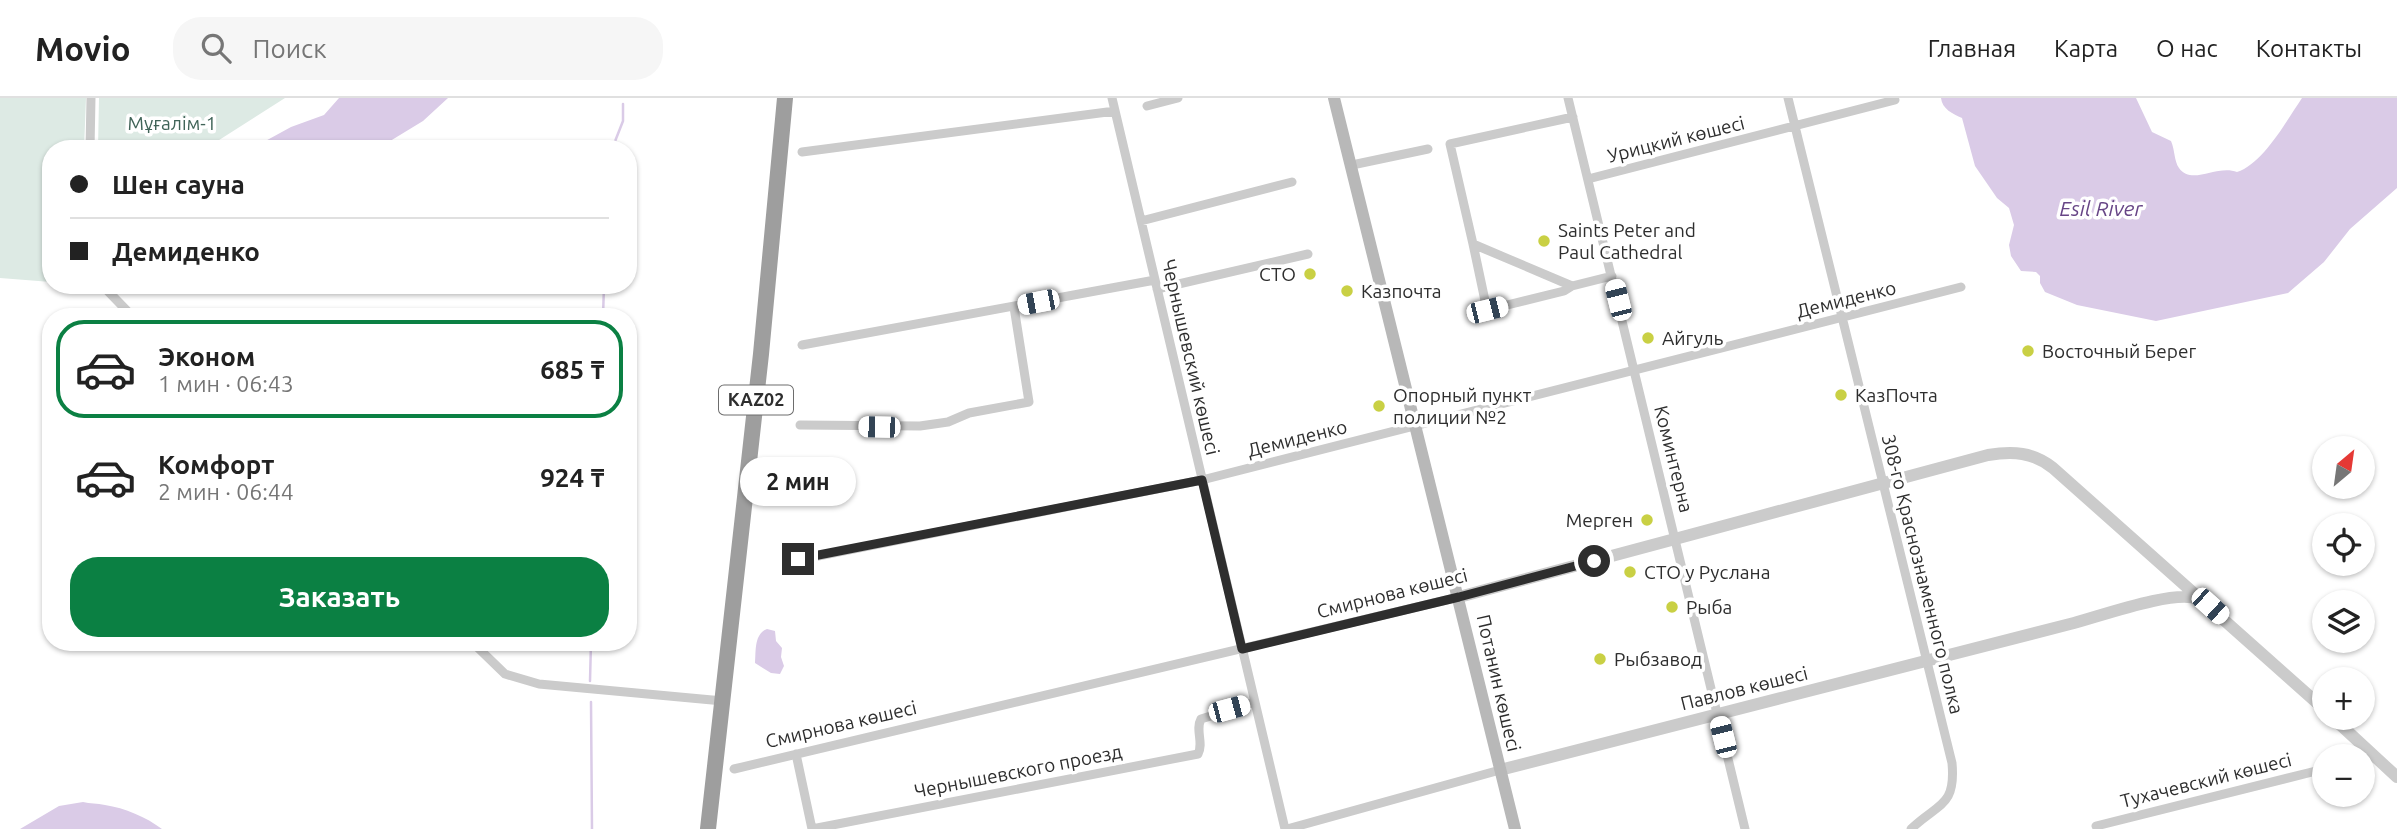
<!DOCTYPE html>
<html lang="ru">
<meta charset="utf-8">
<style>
:root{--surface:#fff;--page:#f6f6f6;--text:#222;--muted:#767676;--line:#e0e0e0;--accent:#0b8043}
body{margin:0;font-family:Ubuntu,sans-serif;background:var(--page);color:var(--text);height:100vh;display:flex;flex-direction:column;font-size:26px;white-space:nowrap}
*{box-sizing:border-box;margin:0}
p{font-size:23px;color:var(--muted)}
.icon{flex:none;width:38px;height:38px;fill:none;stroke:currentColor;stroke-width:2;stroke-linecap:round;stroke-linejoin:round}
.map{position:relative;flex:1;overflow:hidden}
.panel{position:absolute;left:42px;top:210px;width:595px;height:343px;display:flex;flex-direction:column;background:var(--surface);border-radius:28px;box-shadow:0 2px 5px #0004}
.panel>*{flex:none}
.guide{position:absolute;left:42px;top:42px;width:595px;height:154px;border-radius:28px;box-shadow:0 2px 5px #0004;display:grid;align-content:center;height:154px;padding:0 28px;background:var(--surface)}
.needle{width:46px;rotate:29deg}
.fabs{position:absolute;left:2312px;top:338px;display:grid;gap:14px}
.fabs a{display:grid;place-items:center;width:63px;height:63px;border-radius:50%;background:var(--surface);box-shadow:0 2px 5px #0004;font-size:35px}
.end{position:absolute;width:32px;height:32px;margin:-16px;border:9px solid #2e2e2e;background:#fff;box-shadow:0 0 0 4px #fff}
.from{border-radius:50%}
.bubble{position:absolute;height:49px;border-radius:24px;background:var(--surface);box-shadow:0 2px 5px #0004;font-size:23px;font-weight:700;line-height:49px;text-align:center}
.car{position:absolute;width:21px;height:42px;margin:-21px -10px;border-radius:9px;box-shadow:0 0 5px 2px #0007;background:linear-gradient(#fff 24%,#345 0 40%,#fff 0 76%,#345 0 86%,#fff 0)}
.guide b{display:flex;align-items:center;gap:24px;height:66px;font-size:26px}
.guide b+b{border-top:2px solid var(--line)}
.guide i{width:18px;height:18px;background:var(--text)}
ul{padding:12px 0 0;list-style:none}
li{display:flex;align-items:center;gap:21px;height:98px;margin:0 14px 10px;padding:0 14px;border:4px solid transparent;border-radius:28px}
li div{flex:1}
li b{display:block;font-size:26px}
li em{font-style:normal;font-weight:700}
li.selected{border-color:var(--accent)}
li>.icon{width:63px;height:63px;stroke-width:1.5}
.primary-button{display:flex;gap:14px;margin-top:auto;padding:14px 28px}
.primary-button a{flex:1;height:80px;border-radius:28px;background:var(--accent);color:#fff;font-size:28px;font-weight:700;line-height:80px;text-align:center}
header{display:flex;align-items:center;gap:42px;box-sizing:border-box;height:98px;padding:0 35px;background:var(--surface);border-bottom:2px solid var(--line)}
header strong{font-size:33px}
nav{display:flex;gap:38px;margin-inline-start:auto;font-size:24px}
.search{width:490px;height:63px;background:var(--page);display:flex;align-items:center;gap:18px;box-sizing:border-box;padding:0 24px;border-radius:28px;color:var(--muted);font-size:26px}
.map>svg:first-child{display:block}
</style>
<header>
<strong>Movio</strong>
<div class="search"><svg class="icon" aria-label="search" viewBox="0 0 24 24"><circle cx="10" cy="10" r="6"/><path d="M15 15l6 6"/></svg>Поиск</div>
<nav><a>Главная</a><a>Карта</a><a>О нас</a><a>Контакты</a></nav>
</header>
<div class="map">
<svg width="2397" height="731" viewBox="0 0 2397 731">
<rect width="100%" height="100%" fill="#fff"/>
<path fill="#ddeae4" d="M0 0H86L84 51H51V184L0 180Z
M99 0H285L205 51H98Z"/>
<path fill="#dacbe7" d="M339 0H448L423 23 377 51H251L291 29 324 17Z
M1941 0H2136L2152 34 2171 43C2175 52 2174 63 2179 70 2192 88 2217 66 2237 74 2263 66 2287 22 2302 0H2397V90L2350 131 2324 164 2288 195 2156 223 2077 207 2045 194 2040 185V178L2036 174 2021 173 2011 158 2009 147 2014 127 2009 110 1997 100 1975 68 1962 20C1953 16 1942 11 1941 0Z
M767 531 775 533 776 543 782 550 781 559 784 568 780 576 771 575 755 565C756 553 754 536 767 531Z
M83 704C90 706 97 705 105 707 125 710 146 719 162 731H20L59 708Z"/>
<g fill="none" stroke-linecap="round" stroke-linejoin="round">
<path stroke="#dacbe7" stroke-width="2.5" d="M612 51 623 23V6
M603 219 604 187
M590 583 591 544
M591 604 592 731"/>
<path stroke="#cbcbcb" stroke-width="9" d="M1112 0 1285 731
M1568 0 1745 731
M1788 0 1952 665C1956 709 1938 705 1911 731
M1147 8 1178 0
M1573 19 1450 46 1473 146 1572 188 1612 178
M90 51 91 0
M802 54 1115 13
M1352 67 1428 51
M1588 81 1895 2
M1141 123 1292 84
M1473 146 1487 212 1564 193 1572 188
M102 187 133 219
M1157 191 1308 156
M802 247 1155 182
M800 327 920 328 948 324 969 315 1029 304 1014 209
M798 462 1202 382 1961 189
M472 544 505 576 539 586 723 603
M796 656 812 731
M734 671 1459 499
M2096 728 2324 671
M812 731 1198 656C1204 645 1195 632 1201 621L1255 604
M1287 731 1500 672"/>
<path stroke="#cbcbcb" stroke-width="12" d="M1459 499 1988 357C2013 353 2033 354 2053 370L2324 611
M2333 620 2397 679
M1500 672C1690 623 1880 575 2070 526 2098 519 2174 491 2198 501"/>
<path stroke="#b8b8b8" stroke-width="12" d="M1334 0 1515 731"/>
<path stroke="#9e9e9e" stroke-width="16" d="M708 731 761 256 785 0"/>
</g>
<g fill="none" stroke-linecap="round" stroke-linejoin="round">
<path stroke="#2e2e2e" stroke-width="9" d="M798 461 1202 382 1242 551 1459 499 1594 463"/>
</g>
<g fill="#c9d044" stroke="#fff" stroke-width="2.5">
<circle cx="1544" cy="143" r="7"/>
<circle cx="1310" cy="176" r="7"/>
<circle cx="1347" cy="193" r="7"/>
<circle cx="1648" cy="240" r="7"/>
<circle cx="2028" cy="253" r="7"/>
<circle cx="1841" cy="297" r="7"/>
<circle cx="1379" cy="308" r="7"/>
<circle cx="1647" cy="422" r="7"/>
<circle cx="1630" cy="474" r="7"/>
<circle cx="1672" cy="509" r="7"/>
<circle cx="1600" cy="561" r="7"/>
</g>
<g text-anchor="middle" stroke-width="7" stroke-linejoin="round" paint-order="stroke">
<rect fill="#fff" stroke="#6d6d6d" stroke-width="2" x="719" y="287.5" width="74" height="29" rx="5"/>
<g font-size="18" font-weight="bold" fill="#2e2e2e">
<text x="756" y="308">KAZ02</text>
</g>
<g font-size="19" fill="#406458" stroke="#fff">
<text x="172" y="32">Мұғалім-1</text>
</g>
<g font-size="19" fill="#2e2e2e" stroke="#fff">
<text transform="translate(1676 41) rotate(-14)" y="7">Урицкий көшесі</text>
<text transform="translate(1846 201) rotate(-14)" y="7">Демиденко</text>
<text transform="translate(1191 259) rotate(77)" y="7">Чернышевский көшесі</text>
<text transform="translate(1297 340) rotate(-14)" y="7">Демиденко</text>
<text transform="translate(1674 361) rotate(76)" y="7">Коминтерна</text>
<text transform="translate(1923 476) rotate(76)" y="7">308-го Краснознаменного полка</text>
<text transform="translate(1392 495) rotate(-14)" y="7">Смирнова көшесі</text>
<text transform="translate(1499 585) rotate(77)" y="7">Потанин көшесі</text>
<text transform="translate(1744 590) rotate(-14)" y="7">Павлов көшесі</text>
<text transform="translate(841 626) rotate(-13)" y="7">Смирнова көшесі</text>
<text transform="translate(1018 673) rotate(-11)" y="7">Чернышевского проезд</text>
<text transform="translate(2206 682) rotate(-14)" y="7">Тухачевский көшесі</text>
</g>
<g font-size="19" fill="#2e2e2e" stroke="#fff" text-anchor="start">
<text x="1558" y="139">Saints Peter and<tspan x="1558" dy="22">Paul Cathedral</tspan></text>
<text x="1296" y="183" text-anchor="end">СТО</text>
<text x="1361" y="200">Казпочта</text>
<text x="1662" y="247">Айгуль</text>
<text x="2042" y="260">Восточный Берег</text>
<text x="1393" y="304">Опорный пункт<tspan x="1393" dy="22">полиции №2</tspan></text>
<text x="1855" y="304">КазПочта</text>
<text x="1633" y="429" text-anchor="end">Мерген</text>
<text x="1644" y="481">СТО у Руслана</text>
<text x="1686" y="516">Рыба</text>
<text x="1614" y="568">Рыбзавод</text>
</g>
<g font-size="21" font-style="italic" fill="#674586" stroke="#fff">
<text x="2101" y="118">Esil River</text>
</g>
</g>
</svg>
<div class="fabs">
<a><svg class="needle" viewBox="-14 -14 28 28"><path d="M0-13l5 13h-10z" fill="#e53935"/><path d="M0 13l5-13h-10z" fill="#767676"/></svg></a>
<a><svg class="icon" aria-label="locate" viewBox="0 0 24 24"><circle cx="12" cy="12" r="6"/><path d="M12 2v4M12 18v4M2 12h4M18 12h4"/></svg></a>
<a><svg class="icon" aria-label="layers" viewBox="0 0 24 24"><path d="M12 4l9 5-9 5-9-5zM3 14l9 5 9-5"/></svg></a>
<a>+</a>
<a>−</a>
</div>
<i class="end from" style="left:1594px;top:463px"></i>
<i class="end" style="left:798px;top:461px"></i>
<div class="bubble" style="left:740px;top:359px;width:116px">2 мин</div>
<i class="car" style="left:1618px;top:202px;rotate:346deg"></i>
<i class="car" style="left:1038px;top:204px;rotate:259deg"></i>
<i class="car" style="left:1487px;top:212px;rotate:76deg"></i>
<i class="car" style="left:879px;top:329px;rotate:271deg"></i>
<i class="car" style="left:2210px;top:508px;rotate:132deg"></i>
<i class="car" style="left:1229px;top:611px;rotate:75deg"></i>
<i class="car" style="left:1723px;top:639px;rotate:346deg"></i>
<div class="guide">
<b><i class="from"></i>Шен сауна</b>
<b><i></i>Демиденко</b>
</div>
<section class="panel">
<ul>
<li class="selected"><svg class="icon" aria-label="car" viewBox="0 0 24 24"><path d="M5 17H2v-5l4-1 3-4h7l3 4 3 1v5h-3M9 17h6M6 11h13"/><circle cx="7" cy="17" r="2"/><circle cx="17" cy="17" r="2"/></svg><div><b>Эконом</b><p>1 мин · 06:43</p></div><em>685 ₸</em></li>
<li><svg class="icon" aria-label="car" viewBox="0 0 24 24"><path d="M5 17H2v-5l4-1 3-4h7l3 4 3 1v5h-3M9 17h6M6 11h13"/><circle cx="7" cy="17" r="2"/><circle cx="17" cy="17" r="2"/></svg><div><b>Комфорт</b><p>2 мин · 06:44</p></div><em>924 ₸</em></li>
</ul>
<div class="primary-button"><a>Заказать</a></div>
</section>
</div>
